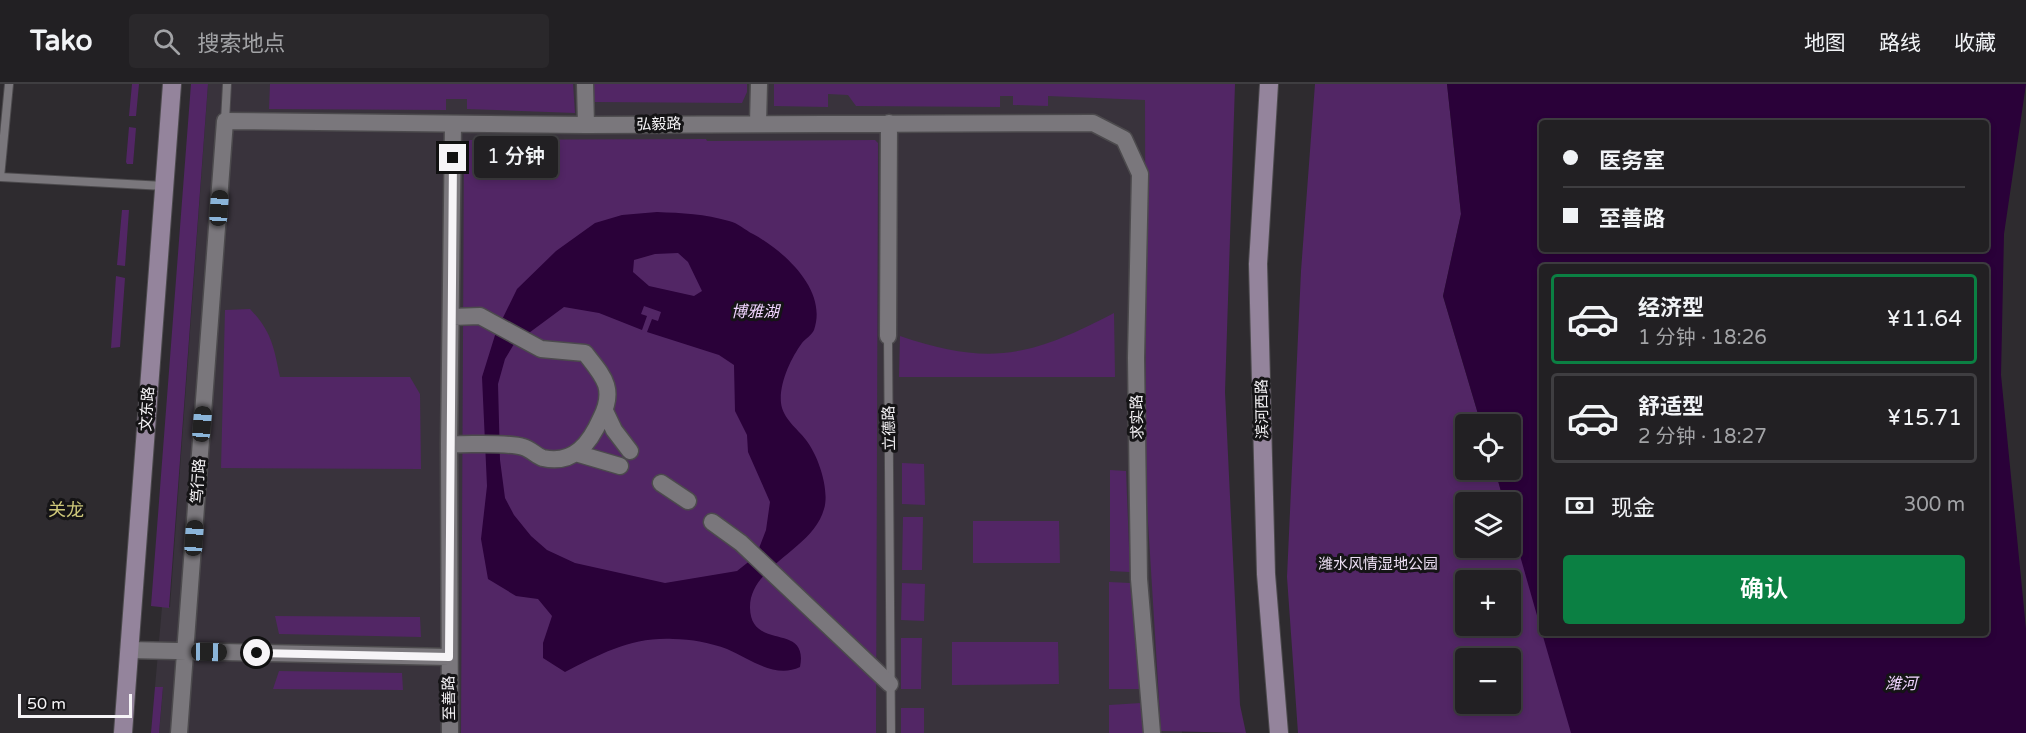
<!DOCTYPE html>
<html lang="zh">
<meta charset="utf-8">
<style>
:root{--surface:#222023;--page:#2a282b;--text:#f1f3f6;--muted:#a2a3a6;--line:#3f3e41;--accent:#0b8043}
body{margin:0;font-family:"Varela Round","Noto Sans SC",sans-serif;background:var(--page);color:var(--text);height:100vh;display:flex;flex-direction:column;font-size:22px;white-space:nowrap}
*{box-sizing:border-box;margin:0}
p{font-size:20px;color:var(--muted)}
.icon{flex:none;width:33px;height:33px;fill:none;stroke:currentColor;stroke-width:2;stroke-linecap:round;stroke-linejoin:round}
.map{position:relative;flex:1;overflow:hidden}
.side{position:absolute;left:1539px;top:180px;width:450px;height:372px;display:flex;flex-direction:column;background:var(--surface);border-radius:6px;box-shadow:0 3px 9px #0003,0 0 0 2px var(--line)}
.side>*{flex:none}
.top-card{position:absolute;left:1539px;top:36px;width:450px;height:132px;border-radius:6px;box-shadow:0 3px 9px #0003,0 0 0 2px var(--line);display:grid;align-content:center;height:132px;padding:0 24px;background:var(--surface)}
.buttons{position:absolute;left:1455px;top:330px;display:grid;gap:12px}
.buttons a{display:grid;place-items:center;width:66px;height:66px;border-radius:6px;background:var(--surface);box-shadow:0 3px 9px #0003,0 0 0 2px var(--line);font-size:30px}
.scale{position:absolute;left:18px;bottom:15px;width:114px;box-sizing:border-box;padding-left:6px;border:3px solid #f6f4f7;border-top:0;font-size:16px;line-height:21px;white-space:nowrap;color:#f6f4f7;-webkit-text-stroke:4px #151416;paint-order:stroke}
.end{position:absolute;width:27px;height:27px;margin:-14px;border:8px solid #f6f4f7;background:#111;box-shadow:0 0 0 3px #111}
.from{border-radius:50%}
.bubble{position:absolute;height:42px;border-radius:6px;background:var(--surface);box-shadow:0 3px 9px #0003,0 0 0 2px var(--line);font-size:20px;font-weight:600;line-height:42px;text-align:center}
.car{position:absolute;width:18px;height:36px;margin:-18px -9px;border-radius:8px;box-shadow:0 0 4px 2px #0007;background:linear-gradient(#222 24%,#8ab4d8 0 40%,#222 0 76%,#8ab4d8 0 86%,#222 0)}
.top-card b{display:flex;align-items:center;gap:21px;height:57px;font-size:22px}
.top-card b+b{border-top:2px solid var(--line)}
.top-card i{width:15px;height:15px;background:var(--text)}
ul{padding:10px 0 0;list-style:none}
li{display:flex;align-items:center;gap:18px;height:90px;margin:0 12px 9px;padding:0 12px;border:3px solid var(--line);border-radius:6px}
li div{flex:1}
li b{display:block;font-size:22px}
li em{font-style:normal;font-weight:600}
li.active{border-color:var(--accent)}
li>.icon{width:54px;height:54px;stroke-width:1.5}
.pay{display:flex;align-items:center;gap:15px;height:66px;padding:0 24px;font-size:22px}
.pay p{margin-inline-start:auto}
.primary-button{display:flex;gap:12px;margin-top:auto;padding:12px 24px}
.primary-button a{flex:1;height:69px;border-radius:6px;background:var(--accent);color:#fff;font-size:24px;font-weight:600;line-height:69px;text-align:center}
header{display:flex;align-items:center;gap:36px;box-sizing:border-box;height:84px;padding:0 30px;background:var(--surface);border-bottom:2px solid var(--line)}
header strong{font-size:28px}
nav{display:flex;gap:33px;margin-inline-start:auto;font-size:21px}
.search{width:420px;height:54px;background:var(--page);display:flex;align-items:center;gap:15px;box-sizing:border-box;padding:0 21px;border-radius:6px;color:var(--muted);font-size:22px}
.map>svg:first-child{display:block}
</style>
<header>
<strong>Tako</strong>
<div class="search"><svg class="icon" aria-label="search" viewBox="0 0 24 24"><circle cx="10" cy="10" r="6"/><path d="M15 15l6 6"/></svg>搜索地点</div>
<nav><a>地图</a><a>路线</a><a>收藏</a></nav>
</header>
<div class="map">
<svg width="2026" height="649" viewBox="0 0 2026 649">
<rect width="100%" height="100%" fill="#2e2b2f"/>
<path fill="#39333c" d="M208 0H1166L1182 649H159L163 604 155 603 162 523H170Z"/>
<path fill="#522665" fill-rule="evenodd" d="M132 0H139L136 32H129Z
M191 0H208L169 524 151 522Z
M270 0H573L575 29 467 25V15H446V26L269 25Z
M588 0H747V8L742 19 594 18 588 9Z
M774 0H1235L1225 308 1240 621 1246 649 1161 647 1146 406 1145 16 1048 12V22L1013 21V12H1000V23L856 22 848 11 828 10V23L774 22Z
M1315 0H1447L1461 130 1443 212 1481 340H1466V386H1495L1504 418H1466V464H1510L1511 439 1573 649H1298L1287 493 1301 187ZM1466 496H1510V542H1466ZM1466 574H1510V620H1466Z
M129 43 136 44 133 80H127L126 78Z
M706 55 707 57 875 56 878 59 876 649H461L464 60 470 56Z
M122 126H129L125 182 117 181Z
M116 192 125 194 120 263 111 264Z
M250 225C272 248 274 264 280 293H410L420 310 421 385 221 384 225 226Z
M1114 229 1115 293H899L900 252C990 283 1032 272 1114 229Z
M902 379 924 380 925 421 902 420Z
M1110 386 1126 387 1130 488 1110 487Z
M903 433H923L922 486H902Z
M973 437H1059L1060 479H973Z
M1109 498 1130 499 1140 605H1109Z
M902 499 925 500 924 537 901 536Z
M275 532 420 533 421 553 279 550Z
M901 554H922L921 605H901Z
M952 558H1058L1059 600 952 601Z
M279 587 402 589 403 606 273 605Z
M155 603H163L159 649H151Z
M1141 619 1144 649H1109V621Z
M901 624H924V649H901Z"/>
<path fill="#2a0139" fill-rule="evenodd" d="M1447 0H2026L2004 150 2001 291 2026 545V649H1571L1542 549H1986V183H1542V549L1511 440 1510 418H1504L1495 386H1510V340H1481L1443 212 1461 130ZM1542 39H1986V165H1542Z
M657 128C682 129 705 130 729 137 738 139 745 146 753 150 784 167 828 206 814 246 812 251 805 255 802 259 791 274 779 299 781 319 783 335 797 344 806 356 818 371 830 406 824 425 813 466 749 482 750 524 751 568 809 537 800 583 775 595 750 575 727 565 711 559 691 555 673 555 631 553 601 570 565 588L543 574V559L552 532 538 515 516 512 488 495 481 455 487 402 482 293 496 248 517 205 556 167 595 139 622 131ZM678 169 688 178 702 207 694 212 649 202 633 188 634 176 655 170ZM644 222 661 228 658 237 652 235 647 248 719 271 734 281 735 327 747 351 748 368 770 418 766 446 756 472 737 487 665 499 575 479 547 466 531 452 514 431 505 414 500 376 498 300 505 275 514 260 564 223 599 229 642 246 647 232 641 230Z"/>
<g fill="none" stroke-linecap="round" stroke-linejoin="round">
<g stroke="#4c4a4d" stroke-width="10">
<path id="lane" d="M225 37 227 0
M0 93 164 102
M0 93 9 0
M888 252 891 649"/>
</g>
<g stroke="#4c4a4d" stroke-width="19">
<path id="street" d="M585 0 586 41
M758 39 759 0
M888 252 889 39
M605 327 614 346 630 367
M449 360C467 361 508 358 523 363 531 365 536 372 543 374 574 381 590 359 601 334 616 304 603 292 585 269L541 265 480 232 451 233
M579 370 620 382
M661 399 688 417
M712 438 741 459 890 600
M129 566 449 573
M179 649 225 37 586 41 1093 39 1124 55 1140 90 1136 274 1139 495 1152 649
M450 649 449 360 453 40"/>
</g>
<g stroke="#4c4a4d" stroke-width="20">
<path id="secondary" d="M1269 0 1258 180 1266 490 1279 649
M123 649 172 0"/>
</g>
<use href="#lane" stroke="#7a777c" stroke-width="8"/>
<use href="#street" stroke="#7a777c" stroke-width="16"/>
<use href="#secondary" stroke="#94849c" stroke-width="18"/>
</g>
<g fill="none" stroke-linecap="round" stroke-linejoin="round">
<path stroke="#f6f4f7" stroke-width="8" d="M257 569 449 573 453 74"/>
</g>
<g text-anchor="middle" stroke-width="6" stroke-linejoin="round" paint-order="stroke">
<g font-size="15" fill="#f6f4f7" stroke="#151416">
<text transform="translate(659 40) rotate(-1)" y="5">弘毅路</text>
<text transform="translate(147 325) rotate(-86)" y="5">文东路</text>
<text transform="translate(1262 325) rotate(-91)" y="5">滨河西路</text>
<text transform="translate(1137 333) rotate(-91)" y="5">求实路</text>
<text transform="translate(889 344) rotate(-91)" y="5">立德路</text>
<text transform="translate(198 397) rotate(-86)" y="5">笃行路</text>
<text transform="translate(449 614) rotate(-91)" y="5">至善路</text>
</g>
<g font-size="15" fill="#ecdef3" stroke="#151416">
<text x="1378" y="485">潍水风情湿地公园</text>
</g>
<g font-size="16" font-style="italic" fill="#f1d5ff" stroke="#151416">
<text x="755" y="233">博雅湖</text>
<text x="1901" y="605">潍河</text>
</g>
<g font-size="18" fill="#cec87a" stroke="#151416">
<text x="66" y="432">关龙</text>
</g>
</g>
</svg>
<div class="buttons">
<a><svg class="icon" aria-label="locate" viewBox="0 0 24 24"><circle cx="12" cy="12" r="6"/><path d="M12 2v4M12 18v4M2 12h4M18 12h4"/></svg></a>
<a><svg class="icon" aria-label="layers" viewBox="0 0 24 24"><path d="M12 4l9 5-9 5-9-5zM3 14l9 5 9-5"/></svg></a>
<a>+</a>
<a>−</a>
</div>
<div class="scale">50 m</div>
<i class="end from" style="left:257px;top:569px"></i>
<i class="end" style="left:453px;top:74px"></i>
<div class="bubble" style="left:474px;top:52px;width:84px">1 分钟</div>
<i class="car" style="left:219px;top:124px;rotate:4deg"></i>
<i class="car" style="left:202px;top:340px;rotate:5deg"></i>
<i class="car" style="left:194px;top:454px;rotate:4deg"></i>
<i class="car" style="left:209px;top:568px;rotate:91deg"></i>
<div class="top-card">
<b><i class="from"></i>医务室</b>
<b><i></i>至善路</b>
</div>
<section class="side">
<ul>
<li class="active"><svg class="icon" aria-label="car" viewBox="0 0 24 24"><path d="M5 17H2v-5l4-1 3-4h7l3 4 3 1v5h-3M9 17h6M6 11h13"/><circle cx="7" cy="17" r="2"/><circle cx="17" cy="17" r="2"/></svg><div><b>经济型</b><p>1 分钟 · 18:26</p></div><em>¥11.64</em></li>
<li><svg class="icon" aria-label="car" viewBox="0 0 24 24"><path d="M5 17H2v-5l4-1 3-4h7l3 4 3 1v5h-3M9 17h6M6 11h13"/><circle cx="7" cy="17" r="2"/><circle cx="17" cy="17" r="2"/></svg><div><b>舒适型</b><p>2 分钟 · 18:27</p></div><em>¥15.71</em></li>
</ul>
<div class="pay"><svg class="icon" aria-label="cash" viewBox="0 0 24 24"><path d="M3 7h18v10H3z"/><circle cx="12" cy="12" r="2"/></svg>现金<p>300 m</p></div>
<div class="primary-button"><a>确认</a></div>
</section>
</div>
